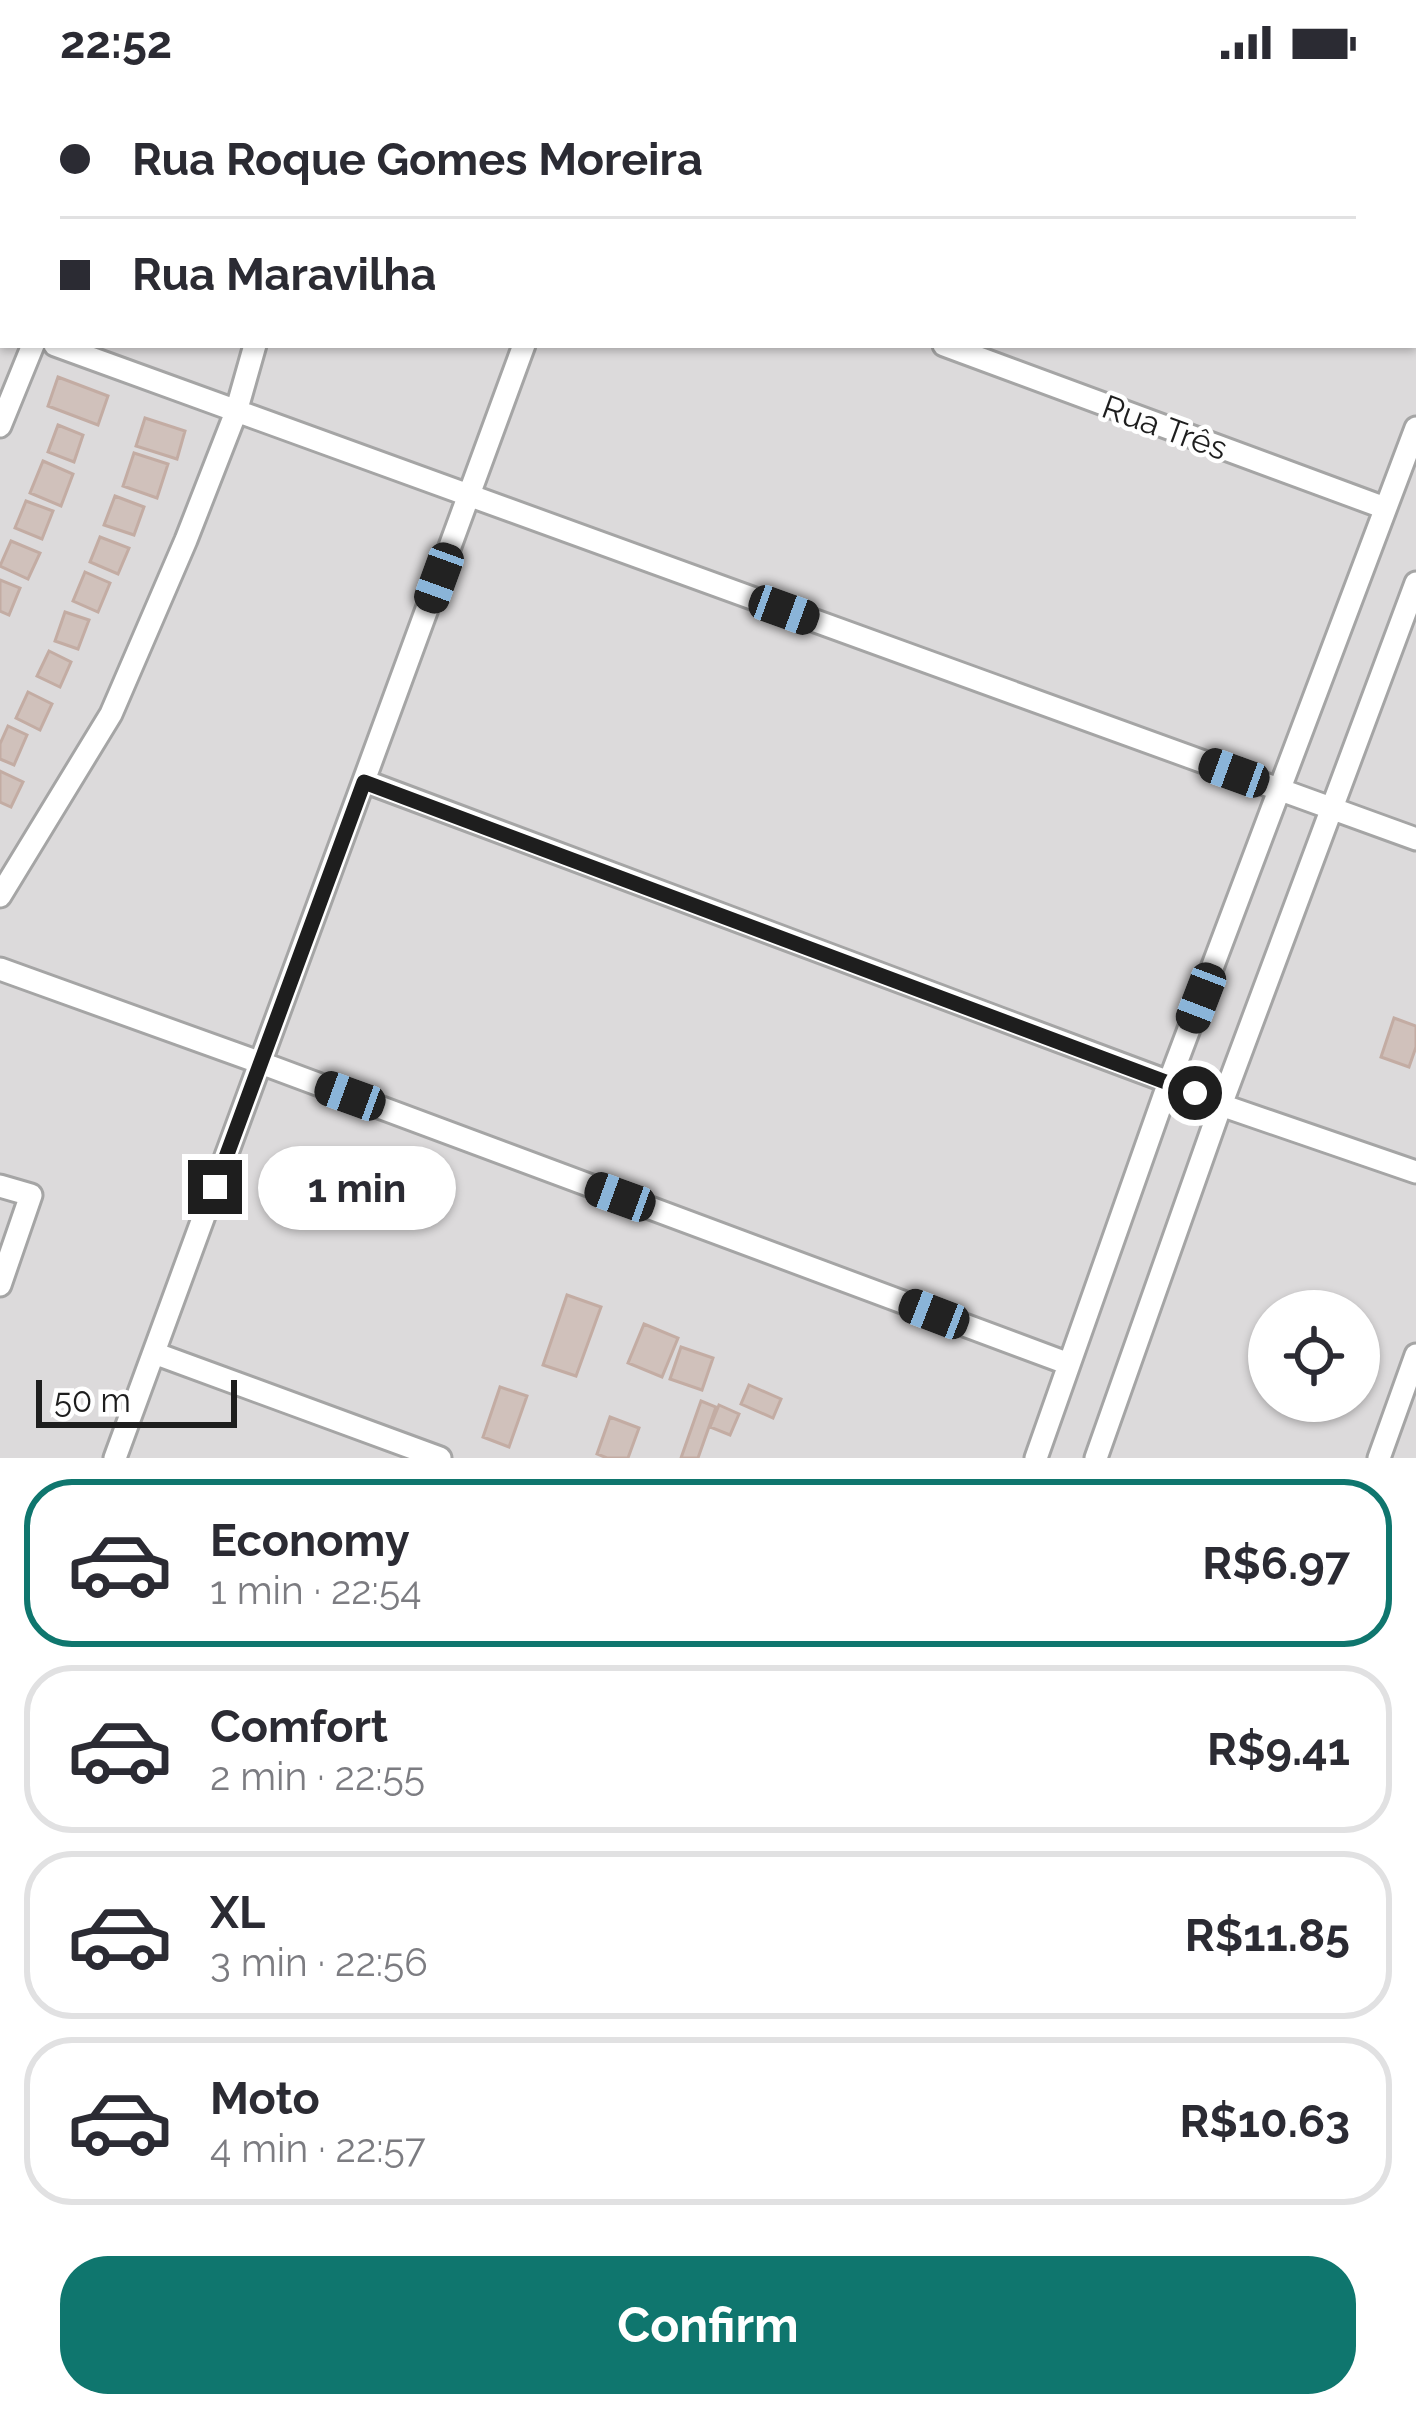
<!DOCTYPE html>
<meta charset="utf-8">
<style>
:root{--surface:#fff;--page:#f7f7f7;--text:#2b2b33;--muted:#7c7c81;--line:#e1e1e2;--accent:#0f766e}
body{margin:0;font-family:Raleway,sans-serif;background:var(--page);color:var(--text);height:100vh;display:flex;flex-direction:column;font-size:45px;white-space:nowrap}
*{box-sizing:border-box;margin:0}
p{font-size:39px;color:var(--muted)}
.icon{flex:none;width:66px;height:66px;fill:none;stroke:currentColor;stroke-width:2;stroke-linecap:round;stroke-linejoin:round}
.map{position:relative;height:1374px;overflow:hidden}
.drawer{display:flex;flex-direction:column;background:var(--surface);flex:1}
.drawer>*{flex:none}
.top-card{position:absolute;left:0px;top:0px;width:1416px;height:264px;box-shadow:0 3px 9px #0004;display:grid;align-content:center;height:264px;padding:0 60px;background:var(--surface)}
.buttons{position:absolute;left:1248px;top:1206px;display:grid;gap:24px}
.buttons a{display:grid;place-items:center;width:132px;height:132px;border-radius:50%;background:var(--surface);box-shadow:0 3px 9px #0004;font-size:60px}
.scale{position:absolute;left:36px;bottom:30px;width:201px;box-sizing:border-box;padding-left:12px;border:6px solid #1e1e1e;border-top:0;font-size:33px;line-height:42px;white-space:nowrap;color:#1e1e1e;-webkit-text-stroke:9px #fff;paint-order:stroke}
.end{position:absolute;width:54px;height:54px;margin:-27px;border:15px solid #1e1e1e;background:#fff;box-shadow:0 0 0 6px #fff}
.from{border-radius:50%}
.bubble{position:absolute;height:84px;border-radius:42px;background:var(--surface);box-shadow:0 3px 9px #0004;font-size:39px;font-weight:700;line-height:84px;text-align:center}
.car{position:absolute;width:36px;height:72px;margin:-36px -18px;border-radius:15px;box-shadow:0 0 9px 3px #0007;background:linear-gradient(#222 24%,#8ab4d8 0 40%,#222 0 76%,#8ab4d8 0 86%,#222 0)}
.top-card b{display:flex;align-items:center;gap:42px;height:114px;font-size:45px}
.top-card b+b{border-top:3px solid var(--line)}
.top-card i{width:30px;height:30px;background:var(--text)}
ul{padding:21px 0 0;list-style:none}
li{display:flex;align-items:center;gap:36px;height:168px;margin:0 24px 18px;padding:0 36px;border:6px solid var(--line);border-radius:48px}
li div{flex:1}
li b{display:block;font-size:45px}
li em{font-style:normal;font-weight:700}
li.active{border-color:var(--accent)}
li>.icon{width:108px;height:108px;stroke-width:1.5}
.button{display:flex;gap:24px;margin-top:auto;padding:24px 60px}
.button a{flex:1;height:138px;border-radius:48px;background:var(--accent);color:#fff;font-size:48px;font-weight:700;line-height:138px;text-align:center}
.status{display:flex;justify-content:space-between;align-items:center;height:84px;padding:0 60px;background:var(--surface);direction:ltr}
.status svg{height:33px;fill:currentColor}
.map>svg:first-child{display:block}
</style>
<div class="status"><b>22:52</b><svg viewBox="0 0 49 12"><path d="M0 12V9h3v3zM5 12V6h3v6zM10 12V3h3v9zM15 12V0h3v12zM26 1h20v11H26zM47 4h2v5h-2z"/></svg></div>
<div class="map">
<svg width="1416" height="1374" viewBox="0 0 1416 1374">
<rect width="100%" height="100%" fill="#f0e9e2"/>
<path fill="#dcdadb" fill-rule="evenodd" d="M0 0H1416V1374H0ZM3 3H1413V261H3ZM1269 1227H1359V1317H1269Z"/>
<path fill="#d0c1bb" stroke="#c3aca3" stroke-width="3" d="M58 293 108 312 98 341 48 322Z
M145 334 185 347 177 375 136 362Z
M58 341 83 351 74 378 48 368Z
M134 369 168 380 157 414 123 402Z
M43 377 73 390 61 422 30 409Z
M115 412 144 423 134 451 104 441Z
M26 417 53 427 42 455 15 444Z
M100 453 129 464 118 490 90 478Z
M11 457 40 469 28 495 0 482Z
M85 488 110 499 98 528 73 517Z
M0 496 20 504 9 531 0 527Z
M65 528 89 536 78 565 55 557Z
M49 567 71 578 60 603 37 592Z
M28 608 52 620 40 646 16 634Z
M8 642 27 651 14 681 0 675V660Z
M0 687 23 698 11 723 0 718Z
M1394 934 1416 942V963L1409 983 1381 973Z
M567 1211 601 1223 576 1292 543 1281Z
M644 1240 678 1254 662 1293 628 1279Z
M681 1263 713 1274 702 1306 670 1295Z
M749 1301 781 1315 773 1334 741 1320Z
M500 1303 527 1312 509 1363 483 1353Z
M701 1317 716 1323 698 1374H681Z
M719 1321 739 1330 730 1351 710 1343Z
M610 1333 639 1344 628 1374H607L597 1370Z"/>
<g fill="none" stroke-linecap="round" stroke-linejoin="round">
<g stroke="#a5a5a5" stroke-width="27">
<path id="minor" d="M1079 0 1087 3
M39 3V0
M94 3V0
M309 3 310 0
M618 3 619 0
M1413 120 1416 121
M0 158 3 148
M0 240 3 241
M55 261 1416 755
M944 261 1385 424
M0 342 33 261
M364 697 1169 998 1221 1021 1416 1088
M0 812 111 630 186 456 236 328 255 261
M0 885 261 979 1069 1280
M0 1102 31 1111 0 1201
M154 1269 440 1374
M115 1374 524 261
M1036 1374 1169 998 1416 344
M1096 1374 1221 1021 1416 499
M1379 1374 1416 1271"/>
</g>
<use href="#minor" stroke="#fff" stroke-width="21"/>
</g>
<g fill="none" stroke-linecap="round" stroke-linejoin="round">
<path stroke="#1e1e1e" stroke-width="15" d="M215 1103 364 698 1195 1009"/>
</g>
<g text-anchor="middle" stroke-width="9" stroke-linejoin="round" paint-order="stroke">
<g font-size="33" fill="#1e1e1e" stroke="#fff">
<text transform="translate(1165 343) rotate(20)" y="12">Rua Três</text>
</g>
</g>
</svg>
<div class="buttons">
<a><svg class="icon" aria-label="locate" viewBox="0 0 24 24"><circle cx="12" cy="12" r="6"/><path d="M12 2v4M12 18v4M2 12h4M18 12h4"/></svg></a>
</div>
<div class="scale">50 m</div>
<i class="end from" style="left:1195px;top:1009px"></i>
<i class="end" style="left:215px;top:1103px"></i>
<div class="bubble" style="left:258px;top:1062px;width:198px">1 min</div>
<i class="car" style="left:439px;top:494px;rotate:200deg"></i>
<i class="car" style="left:784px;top:526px;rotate:110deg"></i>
<i class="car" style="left:1234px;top:689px;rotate:290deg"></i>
<i class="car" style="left:1201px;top:914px;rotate:201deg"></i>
<i class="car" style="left:350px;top:1012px;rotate:290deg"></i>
<i class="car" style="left:620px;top:1113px;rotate:290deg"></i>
<i class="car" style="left:934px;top:1230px;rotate:291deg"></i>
<div class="top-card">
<b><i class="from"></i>Rua Roque Gomes Moreira</b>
<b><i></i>Rua Maravilha</b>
</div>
</div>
<section class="drawer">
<ul>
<li class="active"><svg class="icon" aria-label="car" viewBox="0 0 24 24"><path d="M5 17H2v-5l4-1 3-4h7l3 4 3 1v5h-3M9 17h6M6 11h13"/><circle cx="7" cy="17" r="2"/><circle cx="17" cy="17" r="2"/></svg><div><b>Economy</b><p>1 min · 22:54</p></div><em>R$6.97</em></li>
<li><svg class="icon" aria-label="car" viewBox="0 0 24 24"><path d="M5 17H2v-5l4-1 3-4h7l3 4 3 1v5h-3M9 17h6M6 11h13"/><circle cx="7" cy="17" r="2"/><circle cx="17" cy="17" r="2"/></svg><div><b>Comfort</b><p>2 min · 22:55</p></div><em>R$9.41</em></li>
<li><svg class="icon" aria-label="car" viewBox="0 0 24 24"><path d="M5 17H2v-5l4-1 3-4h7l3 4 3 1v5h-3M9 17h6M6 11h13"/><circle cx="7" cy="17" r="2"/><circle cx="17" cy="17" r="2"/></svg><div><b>XL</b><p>3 min · 22:56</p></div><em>R$11.85</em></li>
<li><svg class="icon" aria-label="car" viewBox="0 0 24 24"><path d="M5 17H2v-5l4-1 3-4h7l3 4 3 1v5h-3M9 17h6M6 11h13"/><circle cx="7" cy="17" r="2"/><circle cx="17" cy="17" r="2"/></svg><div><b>Moto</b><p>4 min · 22:57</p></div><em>R$10.63</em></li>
</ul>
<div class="button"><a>Confirm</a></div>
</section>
